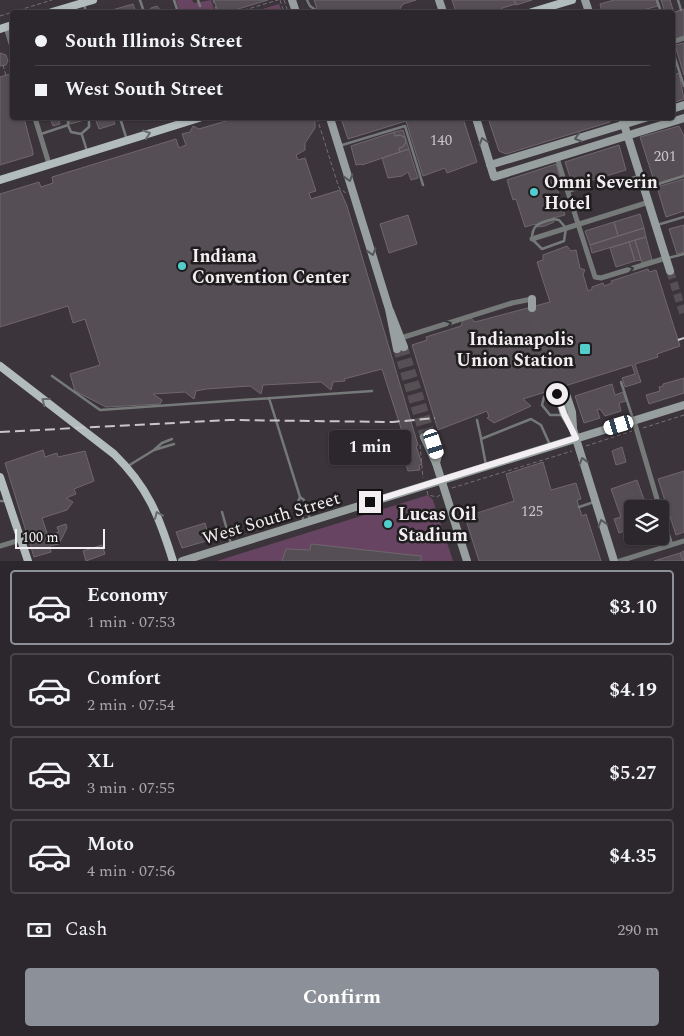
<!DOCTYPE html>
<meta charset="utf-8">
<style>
:root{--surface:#2c272c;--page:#342f34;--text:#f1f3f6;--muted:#a6a5a9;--line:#484448;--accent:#8c9099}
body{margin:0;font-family:Spectral,serif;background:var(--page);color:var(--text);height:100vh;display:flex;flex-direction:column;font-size:19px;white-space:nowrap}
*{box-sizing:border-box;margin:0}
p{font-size:16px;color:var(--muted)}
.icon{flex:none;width:28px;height:28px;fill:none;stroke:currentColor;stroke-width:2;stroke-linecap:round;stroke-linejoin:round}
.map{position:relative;height:561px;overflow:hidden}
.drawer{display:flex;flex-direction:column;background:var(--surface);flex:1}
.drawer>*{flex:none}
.top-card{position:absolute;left:10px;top:10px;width:665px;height:110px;border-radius:5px;box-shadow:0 1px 4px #0004,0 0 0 1px var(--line);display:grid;align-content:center;height:110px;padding:0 25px;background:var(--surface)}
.tools{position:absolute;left:624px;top:500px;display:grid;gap:10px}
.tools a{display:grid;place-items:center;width:45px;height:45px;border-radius:5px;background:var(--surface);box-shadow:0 1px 4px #0004,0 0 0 1px var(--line);font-size:25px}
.scale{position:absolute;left:15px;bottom:12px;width:90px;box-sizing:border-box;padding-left:5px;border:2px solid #f2eef1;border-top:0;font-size:14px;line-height:18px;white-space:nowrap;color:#f2eef1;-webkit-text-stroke:4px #201d1f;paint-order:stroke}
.end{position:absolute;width:22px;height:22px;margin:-11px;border:6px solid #f2eef1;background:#111;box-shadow:0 0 0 2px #111}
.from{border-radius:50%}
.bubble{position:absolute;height:35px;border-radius:5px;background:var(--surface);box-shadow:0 1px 4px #0004,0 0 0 1px var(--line);font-size:16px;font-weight:700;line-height:35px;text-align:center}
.car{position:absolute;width:15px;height:30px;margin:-15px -8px;border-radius:6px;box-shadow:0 0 4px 1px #0007;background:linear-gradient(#fff 24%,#345 0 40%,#fff 0 76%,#345 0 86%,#fff 0)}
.top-card b{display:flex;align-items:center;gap:18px;height:48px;font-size:19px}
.top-card b+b{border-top:1px solid var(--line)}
.top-card i{width:12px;height:12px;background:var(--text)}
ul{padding:9px 0 0;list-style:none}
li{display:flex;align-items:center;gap:15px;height:75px;margin:0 10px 8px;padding:0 15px;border:2px solid var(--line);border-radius:5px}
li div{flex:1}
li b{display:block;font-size:19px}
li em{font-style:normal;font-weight:700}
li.selected{border-color:var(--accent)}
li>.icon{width:45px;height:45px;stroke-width:1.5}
.pay{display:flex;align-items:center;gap:12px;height:55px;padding:0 25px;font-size:19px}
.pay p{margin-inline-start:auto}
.action{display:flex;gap:10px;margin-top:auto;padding:10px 25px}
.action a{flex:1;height:58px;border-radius:5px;background:var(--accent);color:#fff;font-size:20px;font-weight:700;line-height:58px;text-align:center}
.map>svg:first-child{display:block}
</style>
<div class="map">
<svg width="684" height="561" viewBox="0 0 684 561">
<rect width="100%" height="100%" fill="#3b343a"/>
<path fill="#674562" d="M176 0H192L194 3 211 0 215 12H180Z
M279 4 282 12H252Z
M428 495 433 500 453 561H217Z"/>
<path fill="#554e54" stroke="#6f676d" d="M214 0H268L228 12H218Z
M314 0H416L403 4 398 12H318Z
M452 0H514L516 4 502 8 503 12H456Z
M514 0H532L516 5Z
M614 0H656L658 6 635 12H602L600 4Z
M661 0H670L674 13 665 12Z
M133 4 136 12H105Z
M157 6 162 12H149L151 8Z
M684 9V37L674 41 672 13Z
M684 43V75L675 45Z
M0 53 6 55 8 61 6 65 0 66Z
M679 73 684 99 672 103V75Z
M10 74 12 81V118H24L33 152V155L0 165V77Z
M50 118H58L60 124 53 126Z
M68 118H87L88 119 70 124Z
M95 118H113L115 124 99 129Z
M236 118H315V128L305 143V150L296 155 298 160 305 158 316 191 309 193 311 199 340 190 347 206 418 445 416 446 422 464 419 465 420 470 408 471 403 453 408 450 382 369 344 379 345 381 333 382 331 390 321 382 263 385 261 394 250 386 206 389 196 391 194 399 185 392 153 394 162 400 160 404 106 407 75 391 70 374 100 365 85 319 73 323 68 306 0 327V194L39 182 41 187 53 183 52 177 176 139 179 148 186 145 182 134 190 132 193 126 199 129Z
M341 118H405L406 121 348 139Z
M405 118H463L477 162 447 173 445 168 423 176Z
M488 118H609L610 122 506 154 499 151Z
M679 126 684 136V175L655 184 640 137Z
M403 130 409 149 400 152 399 148 403 147 406 143 405 138 400 135 395 136 394 132Z
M394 132 395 136 400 135 405 137 406 142 403 147 399 148 400 152 362 165V164L356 165 351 146Z
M619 145 626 170 573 186 565 162Z
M409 149 418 178 411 180 408 172 402 176 388 178 382 158Z
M556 164 560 177 557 178 559 184 556 185 565 215 553 218 554 222 545 226 537 227 535 224 525 227 516 199 513 200 507 180Z
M684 179V211L666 217 657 187Z
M640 214 644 228 618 236 614 222Z
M408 215 417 244 389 253 380 224Z
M614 222 618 236 590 245 585 231Z
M684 225V252L677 254 669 229Z
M644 228 646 237 592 253 590 245Z
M646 237 652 260 642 263 635 240Z
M635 240 641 260 635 261 629 242Z
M629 242 635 261 616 267 610 248Z
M567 246 571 251 576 250 580 268 585 270 583 274 588 291 592 289V287L603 283 604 286 612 283 611 281 648 269 649 272 656 270 680 346 657 354 658 357 635 364 641 382 625 387 622 378 635 374 632 365 523 399 531 406 494 423 487 418 489 417 487 411 438 430 412 345 427 340 426 337 461 326 463 320 471 318 475 322 550 302 537 262 543 260V255Z
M684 378V393L649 404 646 395 660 391 659 387 663 386V384Z
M612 384 615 395 623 392 626 401 619 403 621 411 605 416 600 409 597 410 600 418 584 423 575 396Z
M622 447 626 462 616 465 612 451Z
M43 450 45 457 57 453 58 457 85 451 94 481 74 489 76 494 66 498 73 502 67 510 42 518 48 536 59 532 57 527 66 524 67 528 59 544 50 546 51 552 34 557 5 463Z
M543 462 551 490 576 483 581 499 577 500 579 507 582 516 586 514 601 561H479L465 517 514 501 506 474Z
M684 471V532L676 535 658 479Z
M637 480 647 508 654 506 655 509H632V528L619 533 614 519 621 517 611 489Z
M205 523 210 540 182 548 176 532Z
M311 544 411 555 421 556V561H282L286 549 310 550Z
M102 545 105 554 86 561 83 551Z
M684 551V561H683L680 553Z
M680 553 683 561H654Z"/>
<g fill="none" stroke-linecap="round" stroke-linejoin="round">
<path stroke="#565055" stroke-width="8" stroke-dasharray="8 4" stroke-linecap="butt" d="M670 271 684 316
M532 308 556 389
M404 347 431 433
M397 349 424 437"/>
<path stroke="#767075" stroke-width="1" stroke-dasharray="4 2.5" stroke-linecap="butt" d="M213 0 217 12
M280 0 284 12
M284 0 288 12
M238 12 278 0
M276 12 282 10
M0 16 52 0
M3 65 6 76
M317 118 339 188 346 193
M643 428 684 415
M420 445 423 478
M586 446 632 431
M452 488 572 451
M427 491 428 495 437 497 440 495"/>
<path stroke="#757a79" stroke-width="2.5" d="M140 0 144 12
M174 0 178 12
M198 0 200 6
M307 0 310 6 317 11
M657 0 661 12
M678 0 681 10
M84 4 86 12
M672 49 684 86
M120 118 127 140
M68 119V125L71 132 81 134 89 127V118
M41 134 68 125
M82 135 87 151
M339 146 405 126 423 185
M625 180 639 176
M646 188 684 176
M568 192 586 186 590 188
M553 219 559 220 566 228 564 241 542 249 532 239C532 223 541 223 553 219Z
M657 225 684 217
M668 258 684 254
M52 376 100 410 372 391
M621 382 633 419
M557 394 544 397 542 405 550 415H563
M269 398 300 497 304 500 310 519
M477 420 481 438
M155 449 162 443 172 439
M486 465 481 439 531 419 541 425 550 445
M128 466 154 450 174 444
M300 497 298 502 304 522
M0 501H6
M579 507 594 502
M222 512 231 544"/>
<path stroke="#757a79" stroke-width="5" d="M6 27 12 47
M672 42 684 38
M35 118 49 164
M557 158 595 277 601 278 666 258
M532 239 649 202
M401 338 512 303 532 299
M634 421 660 509
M660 510 671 545
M0 546 20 540
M620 561 684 541"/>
<path stroke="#979f9f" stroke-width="8" d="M292 0 296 12
M439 0 443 12
M585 0 589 12
M672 109 684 105
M330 118 389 309 397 349
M476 118 494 177 684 118
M622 118 670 271
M490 165 645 118
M532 308V299
M390 311 404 347
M556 389 564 414 573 429 614 561
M566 394 572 412 573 427
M431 433 438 455 436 463
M424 437 436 463 467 561
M182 561 684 405"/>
<path stroke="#b2bcbc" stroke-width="8" d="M52 12 93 0
M532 12 572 0
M0 29 12 25
M0 180 199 118
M0 366 114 454C148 487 159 516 173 561
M0 477 28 561"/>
<path stroke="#cac5c9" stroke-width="2" stroke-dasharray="10 5" stroke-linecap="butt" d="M678 340 684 338
M0 432 230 420 393 422 435 418"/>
</g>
<defs><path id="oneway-chevron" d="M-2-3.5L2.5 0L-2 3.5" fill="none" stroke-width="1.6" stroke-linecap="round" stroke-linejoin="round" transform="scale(1.25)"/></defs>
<g stroke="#696c6e">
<use href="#oneway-chevron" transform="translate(147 134) rotate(-18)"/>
<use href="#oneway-chevron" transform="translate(45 401) rotate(-143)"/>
<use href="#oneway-chevron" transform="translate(158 515) rotate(-113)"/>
</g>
<g stroke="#565859">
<use href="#oneway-chevron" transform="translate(578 138) rotate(163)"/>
<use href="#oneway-chevron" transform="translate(483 141) rotate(-107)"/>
<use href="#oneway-chevron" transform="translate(349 178) rotate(73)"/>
<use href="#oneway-chevron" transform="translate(372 252) rotate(73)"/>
<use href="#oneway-chevron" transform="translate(583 461) rotate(-107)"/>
<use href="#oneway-chevron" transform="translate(602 523) rotate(-107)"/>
</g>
<g stroke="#3a393a">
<use href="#oneway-chevron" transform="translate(630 269) rotate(-17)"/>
<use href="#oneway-chevron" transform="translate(448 324) rotate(-18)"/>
</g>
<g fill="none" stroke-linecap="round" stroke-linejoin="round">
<path stroke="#f2eef1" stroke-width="6" d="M370 502 576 438 564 414 557 394"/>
</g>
<g fill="#52cdcc" stroke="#201d1f" stroke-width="2">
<circle cx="534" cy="192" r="5"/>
<circle cx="182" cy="266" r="5"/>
<rect x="579" y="343" width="12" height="12" rx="2.5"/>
<circle cx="388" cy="524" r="5"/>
</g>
<g text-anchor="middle" stroke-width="5" stroke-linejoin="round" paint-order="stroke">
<g font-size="15" fill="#cbc6ca">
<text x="441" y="145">140</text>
<text x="665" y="161">201</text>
<text x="532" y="516">125</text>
</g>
<g font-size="18" font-weight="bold" fill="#f2eef1" stroke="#201d1f" text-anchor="start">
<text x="544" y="188">Omni Severin<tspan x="544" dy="21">Hotel</tspan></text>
<text x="192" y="262">Indiana<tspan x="192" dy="21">Convention Center</tspan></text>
<text x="574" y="345" text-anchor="end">Indianapolis<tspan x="574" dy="21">Union Station</tspan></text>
<text x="398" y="520">Lucas Oil<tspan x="398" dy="21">Stadium</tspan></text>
</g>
<g font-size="18" fill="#f2eef1" stroke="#201d1f">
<text transform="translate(271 518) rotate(-17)" y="6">West South Street</text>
</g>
</g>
</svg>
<div class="tools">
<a><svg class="icon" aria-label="layers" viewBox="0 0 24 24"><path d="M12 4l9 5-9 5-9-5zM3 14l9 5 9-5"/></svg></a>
</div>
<div class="scale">100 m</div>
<i class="end from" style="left:557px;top:394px"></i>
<i class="end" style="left:370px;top:502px"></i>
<div class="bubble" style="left:329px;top:430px;width:82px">1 min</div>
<i class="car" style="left:619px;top:425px;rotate:253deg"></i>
<i class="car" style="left:434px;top:444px;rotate:162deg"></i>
<div class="top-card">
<b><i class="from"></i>South Illinois Street</b>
<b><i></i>West South Street</b>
</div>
</div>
<section class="drawer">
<ul>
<li class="selected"><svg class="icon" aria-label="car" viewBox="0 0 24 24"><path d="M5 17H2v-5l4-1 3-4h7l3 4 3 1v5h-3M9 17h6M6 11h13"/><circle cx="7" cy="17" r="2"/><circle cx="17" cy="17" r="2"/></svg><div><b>Economy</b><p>1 min · 07:53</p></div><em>$3.10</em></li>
<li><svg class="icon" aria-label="car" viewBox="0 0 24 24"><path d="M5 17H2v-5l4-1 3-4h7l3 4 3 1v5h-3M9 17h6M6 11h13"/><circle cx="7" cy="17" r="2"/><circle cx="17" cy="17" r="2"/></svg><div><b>Comfort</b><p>2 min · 07:54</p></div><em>$4.19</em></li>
<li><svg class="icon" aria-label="car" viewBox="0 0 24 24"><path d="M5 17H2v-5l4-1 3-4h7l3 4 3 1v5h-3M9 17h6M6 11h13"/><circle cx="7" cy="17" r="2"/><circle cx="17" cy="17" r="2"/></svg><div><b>XL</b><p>3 min · 07:55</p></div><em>$5.27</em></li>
<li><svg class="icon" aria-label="car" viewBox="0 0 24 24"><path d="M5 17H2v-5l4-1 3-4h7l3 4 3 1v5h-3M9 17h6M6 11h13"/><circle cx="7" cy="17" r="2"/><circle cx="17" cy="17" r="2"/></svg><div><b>Moto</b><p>4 min · 07:56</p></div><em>$4.35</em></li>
</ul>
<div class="pay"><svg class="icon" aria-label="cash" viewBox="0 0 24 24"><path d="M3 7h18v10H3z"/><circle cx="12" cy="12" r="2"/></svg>Cash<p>290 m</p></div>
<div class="action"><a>Confirm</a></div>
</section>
